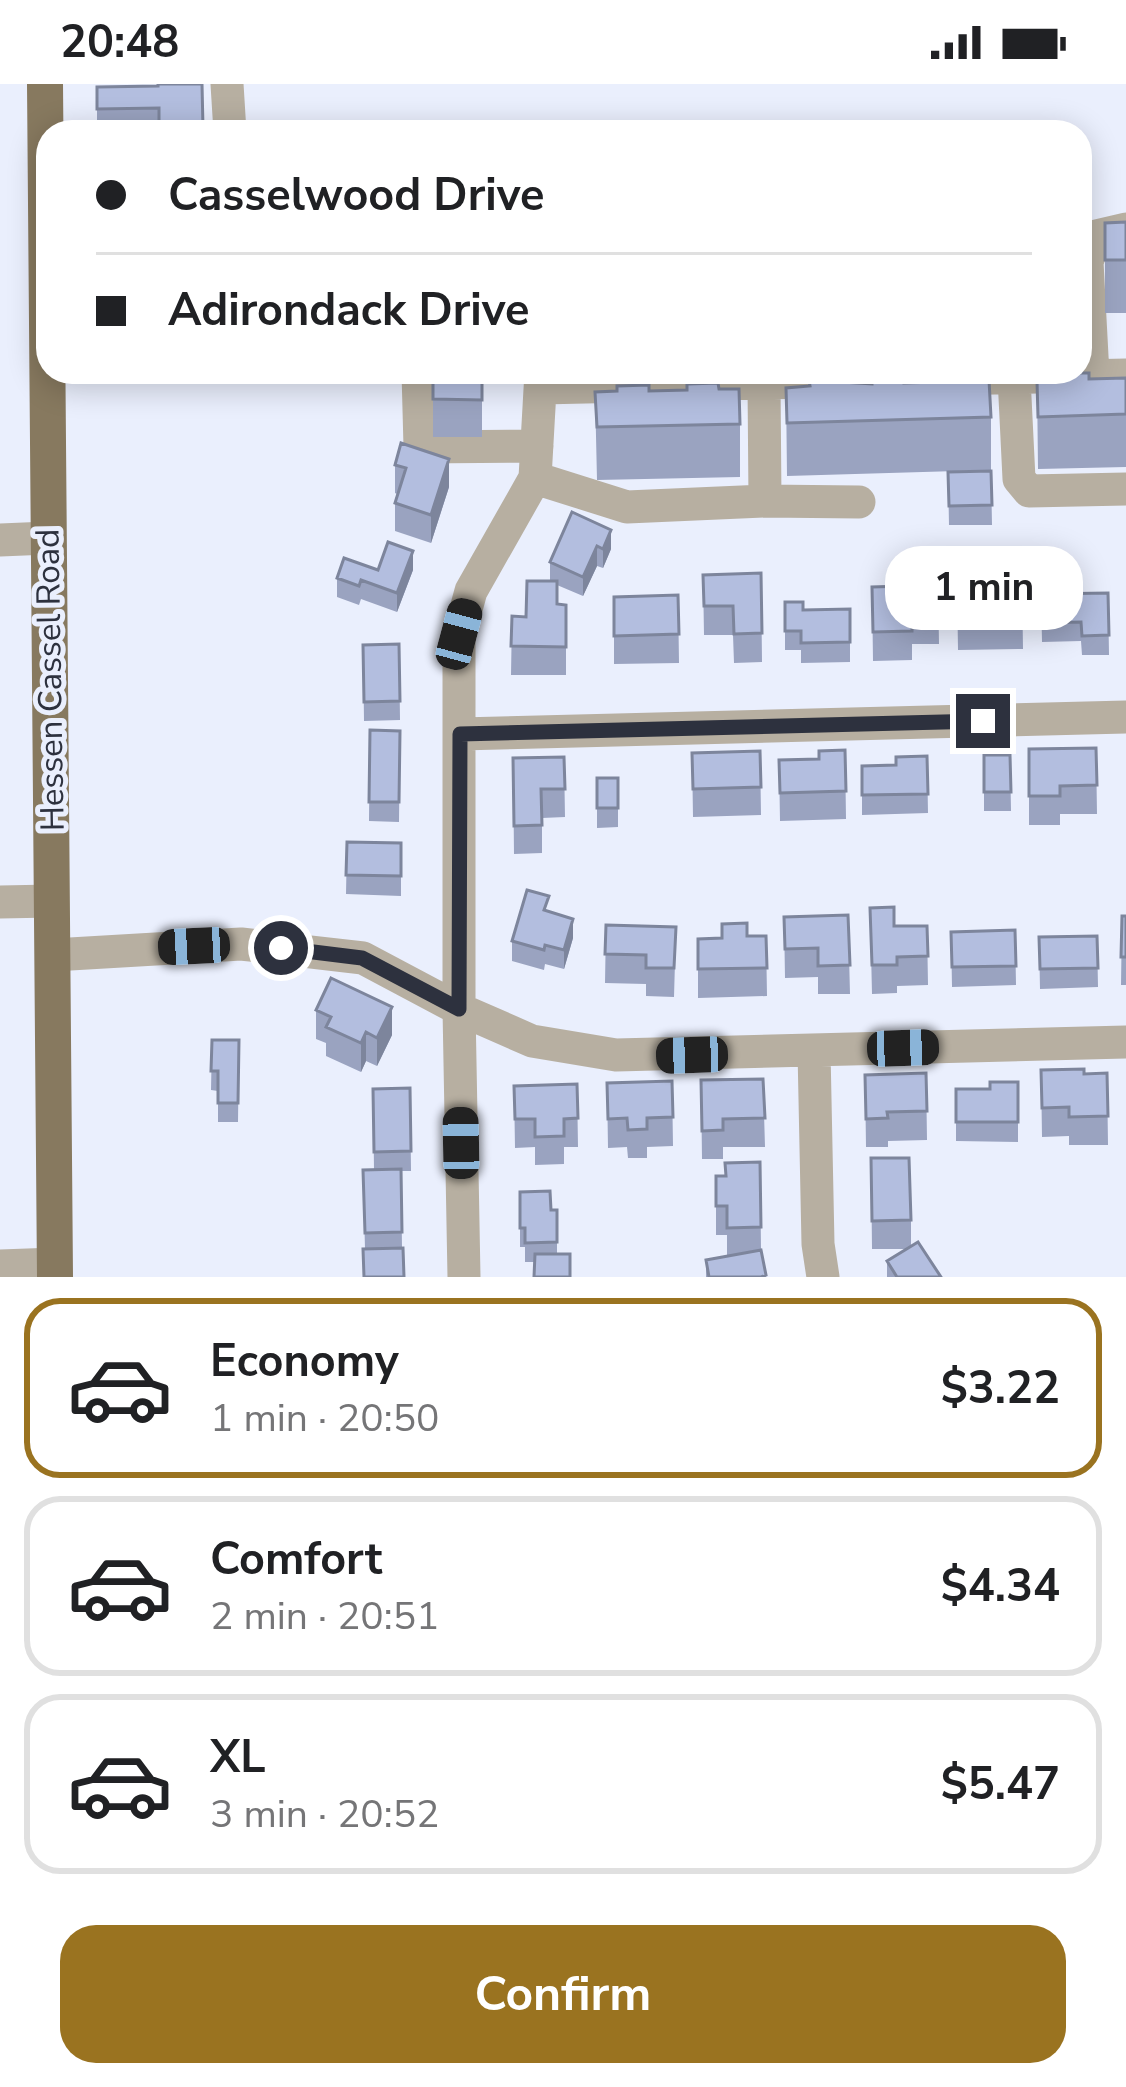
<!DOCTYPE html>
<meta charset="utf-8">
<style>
:root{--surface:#fff;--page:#f2f2f2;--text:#202124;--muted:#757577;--line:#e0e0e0;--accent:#9a7320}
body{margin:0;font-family:"Nunito Sans",sans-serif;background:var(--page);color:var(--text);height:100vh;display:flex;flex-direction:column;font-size:45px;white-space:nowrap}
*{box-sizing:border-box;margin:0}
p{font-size:39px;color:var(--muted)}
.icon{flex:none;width:66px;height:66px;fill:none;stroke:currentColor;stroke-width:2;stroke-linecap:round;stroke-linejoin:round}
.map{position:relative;height:1193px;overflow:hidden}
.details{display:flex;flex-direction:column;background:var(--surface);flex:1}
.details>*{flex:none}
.guide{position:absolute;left:36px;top:36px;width:1056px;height:264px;border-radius:36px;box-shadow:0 6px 30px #0003;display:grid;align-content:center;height:264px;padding:0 60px;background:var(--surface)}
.end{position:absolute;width:54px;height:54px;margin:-27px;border:15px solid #2d313e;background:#fff;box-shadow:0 0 0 6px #fff}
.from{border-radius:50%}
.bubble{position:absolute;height:84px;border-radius:36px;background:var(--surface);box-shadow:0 6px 30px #0003;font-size:39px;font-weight:700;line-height:84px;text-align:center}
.car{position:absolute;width:36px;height:72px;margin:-36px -18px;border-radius:15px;box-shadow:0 0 9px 3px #0007;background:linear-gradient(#222 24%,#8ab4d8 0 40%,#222 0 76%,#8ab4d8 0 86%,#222 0)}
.guide b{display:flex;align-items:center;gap:42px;height:114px;font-size:45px}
.guide b+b{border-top:3px solid var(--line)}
.guide i{width:30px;height:30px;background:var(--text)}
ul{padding:21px 0 0;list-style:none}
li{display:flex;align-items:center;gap:36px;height:180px;margin:0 24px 18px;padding:0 36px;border:6px solid var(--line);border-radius:36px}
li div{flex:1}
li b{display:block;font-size:45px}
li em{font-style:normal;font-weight:700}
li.active{border-color:var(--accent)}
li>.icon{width:108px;height:108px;stroke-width:1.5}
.action{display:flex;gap:24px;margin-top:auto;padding:24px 60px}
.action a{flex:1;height:138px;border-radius:36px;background:var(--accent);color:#fff;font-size:48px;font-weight:700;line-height:138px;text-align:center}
.status{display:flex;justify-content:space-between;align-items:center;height:84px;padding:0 60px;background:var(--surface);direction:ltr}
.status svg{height:33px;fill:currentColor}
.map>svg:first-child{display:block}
</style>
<div class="status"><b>20:48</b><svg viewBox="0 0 49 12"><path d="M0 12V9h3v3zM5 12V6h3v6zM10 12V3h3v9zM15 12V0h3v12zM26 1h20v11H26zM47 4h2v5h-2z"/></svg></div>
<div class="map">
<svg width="1126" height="1193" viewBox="0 0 1126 1193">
<rect width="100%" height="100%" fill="#eaeffd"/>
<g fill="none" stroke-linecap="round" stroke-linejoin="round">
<path stroke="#b7afa1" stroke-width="33" d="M227 0 230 48
M418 288 420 363 537 362
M1093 291 1087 178 1096 152 1126 145
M1014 293 1019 395 1029 407 1126 405
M541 304 1126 291
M535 394 627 423 765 417 764 299
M765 417 859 418
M0 456 48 454
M460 650 1126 633
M0 818 52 817
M53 871 241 860 363 874 459 925 532 957 616 971 1126 958
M814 967 818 1160 823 1193
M0 1182 55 1180
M464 1193 459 925V551L471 507 535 394 541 288"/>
<path stroke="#87795f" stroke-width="36" d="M45 0 55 1193"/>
</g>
<path fill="#9aa3c0" d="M202 0 203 48H97V3Z
M1126 138V229H1105V139Z
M433 288H482V353H433Z
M1126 294V383L1038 385 1037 297Z
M904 299 991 333V386L787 392 786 304Z
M719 305 740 340V393L597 396 595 308Z
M395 381 449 403 431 459 395 447V419L397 410 395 409Z
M991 387 992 441H949L948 388Z
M572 428 611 465 603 484 597 482 583 512 557 501V520L566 521V591H511L512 532 526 533 550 497V478Z
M378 486H413L397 528 361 515 359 521 337 513V494Z
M761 489 762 578 734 579 733 551H704L703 491Z
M1022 499 1023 565 958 566 957 500Z
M938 501 939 560H912V576L873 577 872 503Z
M1108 509 1109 571H1082L1081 557 1042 558 1041 510Z
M678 511 679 579 614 580V513Z
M785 518 803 526 850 525V578L801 579V566H785Z
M399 560 400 636 364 637 363 561Z
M370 646 400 647 399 738 369 737Z
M1096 664 1097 730H1060V741H1029V665Z
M845 666 846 735 780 737 779 676 819 675Z
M760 667 761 731 693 733 692 669Z
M984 671H1010L1011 727H984Z
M927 672 928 729 862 731V682L896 681Z
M564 673 565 733 542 734V769L514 770 513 674Z
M597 694H618V743L597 744Z
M347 758 401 759V812L346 810Z
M870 824 894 842H927L928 901 897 902V909L872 910Z
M549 828 573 854 564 885 545 880 544 886 512 877V857Z
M848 831 850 910H818V893L785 894 784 833Z
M1122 832H1126V901H1121Z
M606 841 676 843 674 913 646 912V900L605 899Z
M1015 846 1016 901 952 903 951 848Z
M747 852H766L767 912 698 914V855Z
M1097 852 1098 903 1040 905 1039 853Z
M316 926 392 951 377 982 366 977 361 988 326 972V959L316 955Z
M212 956H239L238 1038H218V1007L211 1006Z
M1041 986 1084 990 1107 989 1108 1061H1069V1052L1042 1053Z
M926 989 927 1056 888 1057V1063H866L865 991Z
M763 995 765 1063H723V1075H702L701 996Z
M672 997 673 1062 647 1063V1074H628L627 1063 608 1064 607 999Z
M1018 998V1058L956 1057V1005H990Z
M577 1000 578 1063H564V1080L535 1081V1063L515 1064 514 1002Z
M410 1004 411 1087H401L402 1164 365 1165 363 1086H374L373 1005Z
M871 1074 911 1136V1162L941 1193H887V1177L907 1165H872Z
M760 1078 761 1166 766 1193H706V1176L727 1172V1151H716V1092H726Z
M520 1108 551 1126H557V1170L534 1178H525V1163H520Z"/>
<path fill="#7d859c" d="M449 375V403L431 459V431Z
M611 446V465L603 484V465Z
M597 462V482L583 512V493Z
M413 467V486L397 528V509Z
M573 835V854L564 885V866Z
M392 923V951L377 982V954Z
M366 948V977L361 988V959Z"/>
<path fill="#b3bedf" stroke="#7d859c" stroke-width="3" d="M158 0H202L203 44H159V24L97 25V3L158 2Z
M1126 138V176H1105V139Z
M433 288H482V316L433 315Z
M1058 289H1089V295L1126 294V330L1038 333 1037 297H1058Z
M937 292 989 296 991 333 787 339 786 304 810 302 809 296 872 300V294L904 293V299L937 298Z
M718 299 719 305H739L740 340 597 343 595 308 617 307V302L649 301V307L687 306V300Z
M401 359 449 375 431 431 395 419 406 384 395 381Z
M991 387 992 421 949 422 948 388Z
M572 428 611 446 603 465 597 462 583 493 550 478Z
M388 458 413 467 397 509 361 496 359 502 337 494 344 474 378 486Z
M761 489 762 549 734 550 733 522H704L703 491Z
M527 497H557V520L566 521V563L511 562 512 532 526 533Z
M1022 499 1023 536 958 537 957 500Z
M938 501 939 531 912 532V547L873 548 872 503Z
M1108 509 1109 551 1082 552 1081 538 1042 539 1041 510Z
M678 511 679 550 614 552V513Z
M785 518H803V526L850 525V558L801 559V547H785Z
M399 560 400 617 364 618 363 561Z
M370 646 400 647 399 718H369Z
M1096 664 1097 701 1060 702V712H1029V665Z
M845 666 846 707 780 709 779 676 819 675V667Z
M760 667 761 703 693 705 692 669Z
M984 671H1010L1011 708H984Z
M927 672 928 710 862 711V682L896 681V673Z
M564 673 565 705H541L542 741 514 742 513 674Z
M597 694H618V724H597Z
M347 758 401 759V792L346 791Z
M527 806 549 812 544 826 573 835 564 866 545 861 544 866 512 857Z
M894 823V842H927L928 872 897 873V881H872L870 824Z
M848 831 850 881 818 882V864L785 865 784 833Z
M1122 832H1126V873H1121Z
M747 839V852H766L767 884 698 885V855L722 854V840Z
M606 841 676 843 674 884H646V871L605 870Z
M1015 846 1016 882 952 883 951 848Z
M1097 852 1098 884 1040 885 1039 853Z
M331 894 392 923 377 954 366 948 361 959 326 943 331 933 316 926Z
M212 956H239L238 1019H218V987H211Z
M1084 985V990L1107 989 1108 1032 1069 1033V1023L1042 1024 1041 986Z
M926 989 927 1027 887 1028 888 1034 866 1035 865 991Z
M763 995 765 1034 723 1035V1046L702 1047 701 996Z
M672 997 673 1033 647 1034V1045L628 1046 627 1034 608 1035 607 999Z
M990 998H1018V1038H956V1005H990Z
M577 1000 578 1034 564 1035V1052L535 1053V1035H515L514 1002Z
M410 1004 411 1067 374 1068 373 1005Z
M871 1074H909L911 1136 872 1137Z
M760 1078 761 1143 727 1144V1122H716V1092H726L725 1079Z
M401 1085 402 1148 365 1149 363 1086Z
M550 1107 551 1126H557V1158L525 1159V1144H520V1108Z
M918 1158 941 1193H897L887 1177Z
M403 1164 404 1193H364L363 1165Z
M761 1166 766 1191 761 1193H709L706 1176Z
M535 1170H570V1193H534Z"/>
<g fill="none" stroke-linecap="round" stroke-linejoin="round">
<path stroke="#2d313e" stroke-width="15" d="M281 864 362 874 459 925 460 650 983 637"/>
</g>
<g text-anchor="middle" stroke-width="10" stroke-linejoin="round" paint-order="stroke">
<g font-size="33" fill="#2d313e" stroke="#eaeffd">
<text transform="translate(49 596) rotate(-91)" y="12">Hessen Cassel Road</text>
</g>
</g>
</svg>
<i class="end from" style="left:281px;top:864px"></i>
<i class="end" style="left:983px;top:637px"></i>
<div class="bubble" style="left:885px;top:462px;width:198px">1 min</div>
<i class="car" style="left:459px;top:550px;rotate:15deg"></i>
<i class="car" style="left:194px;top:862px;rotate:267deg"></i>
<i class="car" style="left:903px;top:964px;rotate:88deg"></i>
<i class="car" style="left:692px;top:971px;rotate:268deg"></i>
<i class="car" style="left:461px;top:1059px;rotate:359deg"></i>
<div class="guide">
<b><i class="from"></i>Casselwood Drive</b>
<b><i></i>Adirondack Drive</b>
</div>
</div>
<section class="details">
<ul>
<li class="active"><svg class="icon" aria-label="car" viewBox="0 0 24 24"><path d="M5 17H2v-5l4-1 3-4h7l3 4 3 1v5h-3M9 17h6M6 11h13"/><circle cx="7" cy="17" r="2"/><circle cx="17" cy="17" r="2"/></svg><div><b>Economy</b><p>1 min · 20:50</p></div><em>$3.22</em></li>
<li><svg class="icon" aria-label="car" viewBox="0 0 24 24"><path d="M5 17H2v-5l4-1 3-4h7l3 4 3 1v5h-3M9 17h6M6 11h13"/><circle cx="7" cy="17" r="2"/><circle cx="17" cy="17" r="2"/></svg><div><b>Comfort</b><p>2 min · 20:51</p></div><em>$4.34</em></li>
<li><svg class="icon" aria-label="car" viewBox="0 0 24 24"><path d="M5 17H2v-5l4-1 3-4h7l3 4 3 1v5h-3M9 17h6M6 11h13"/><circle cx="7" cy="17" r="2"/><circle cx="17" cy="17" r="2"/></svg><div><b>XL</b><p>3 min · 20:52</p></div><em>$5.47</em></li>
</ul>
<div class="action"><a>Confirm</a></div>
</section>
